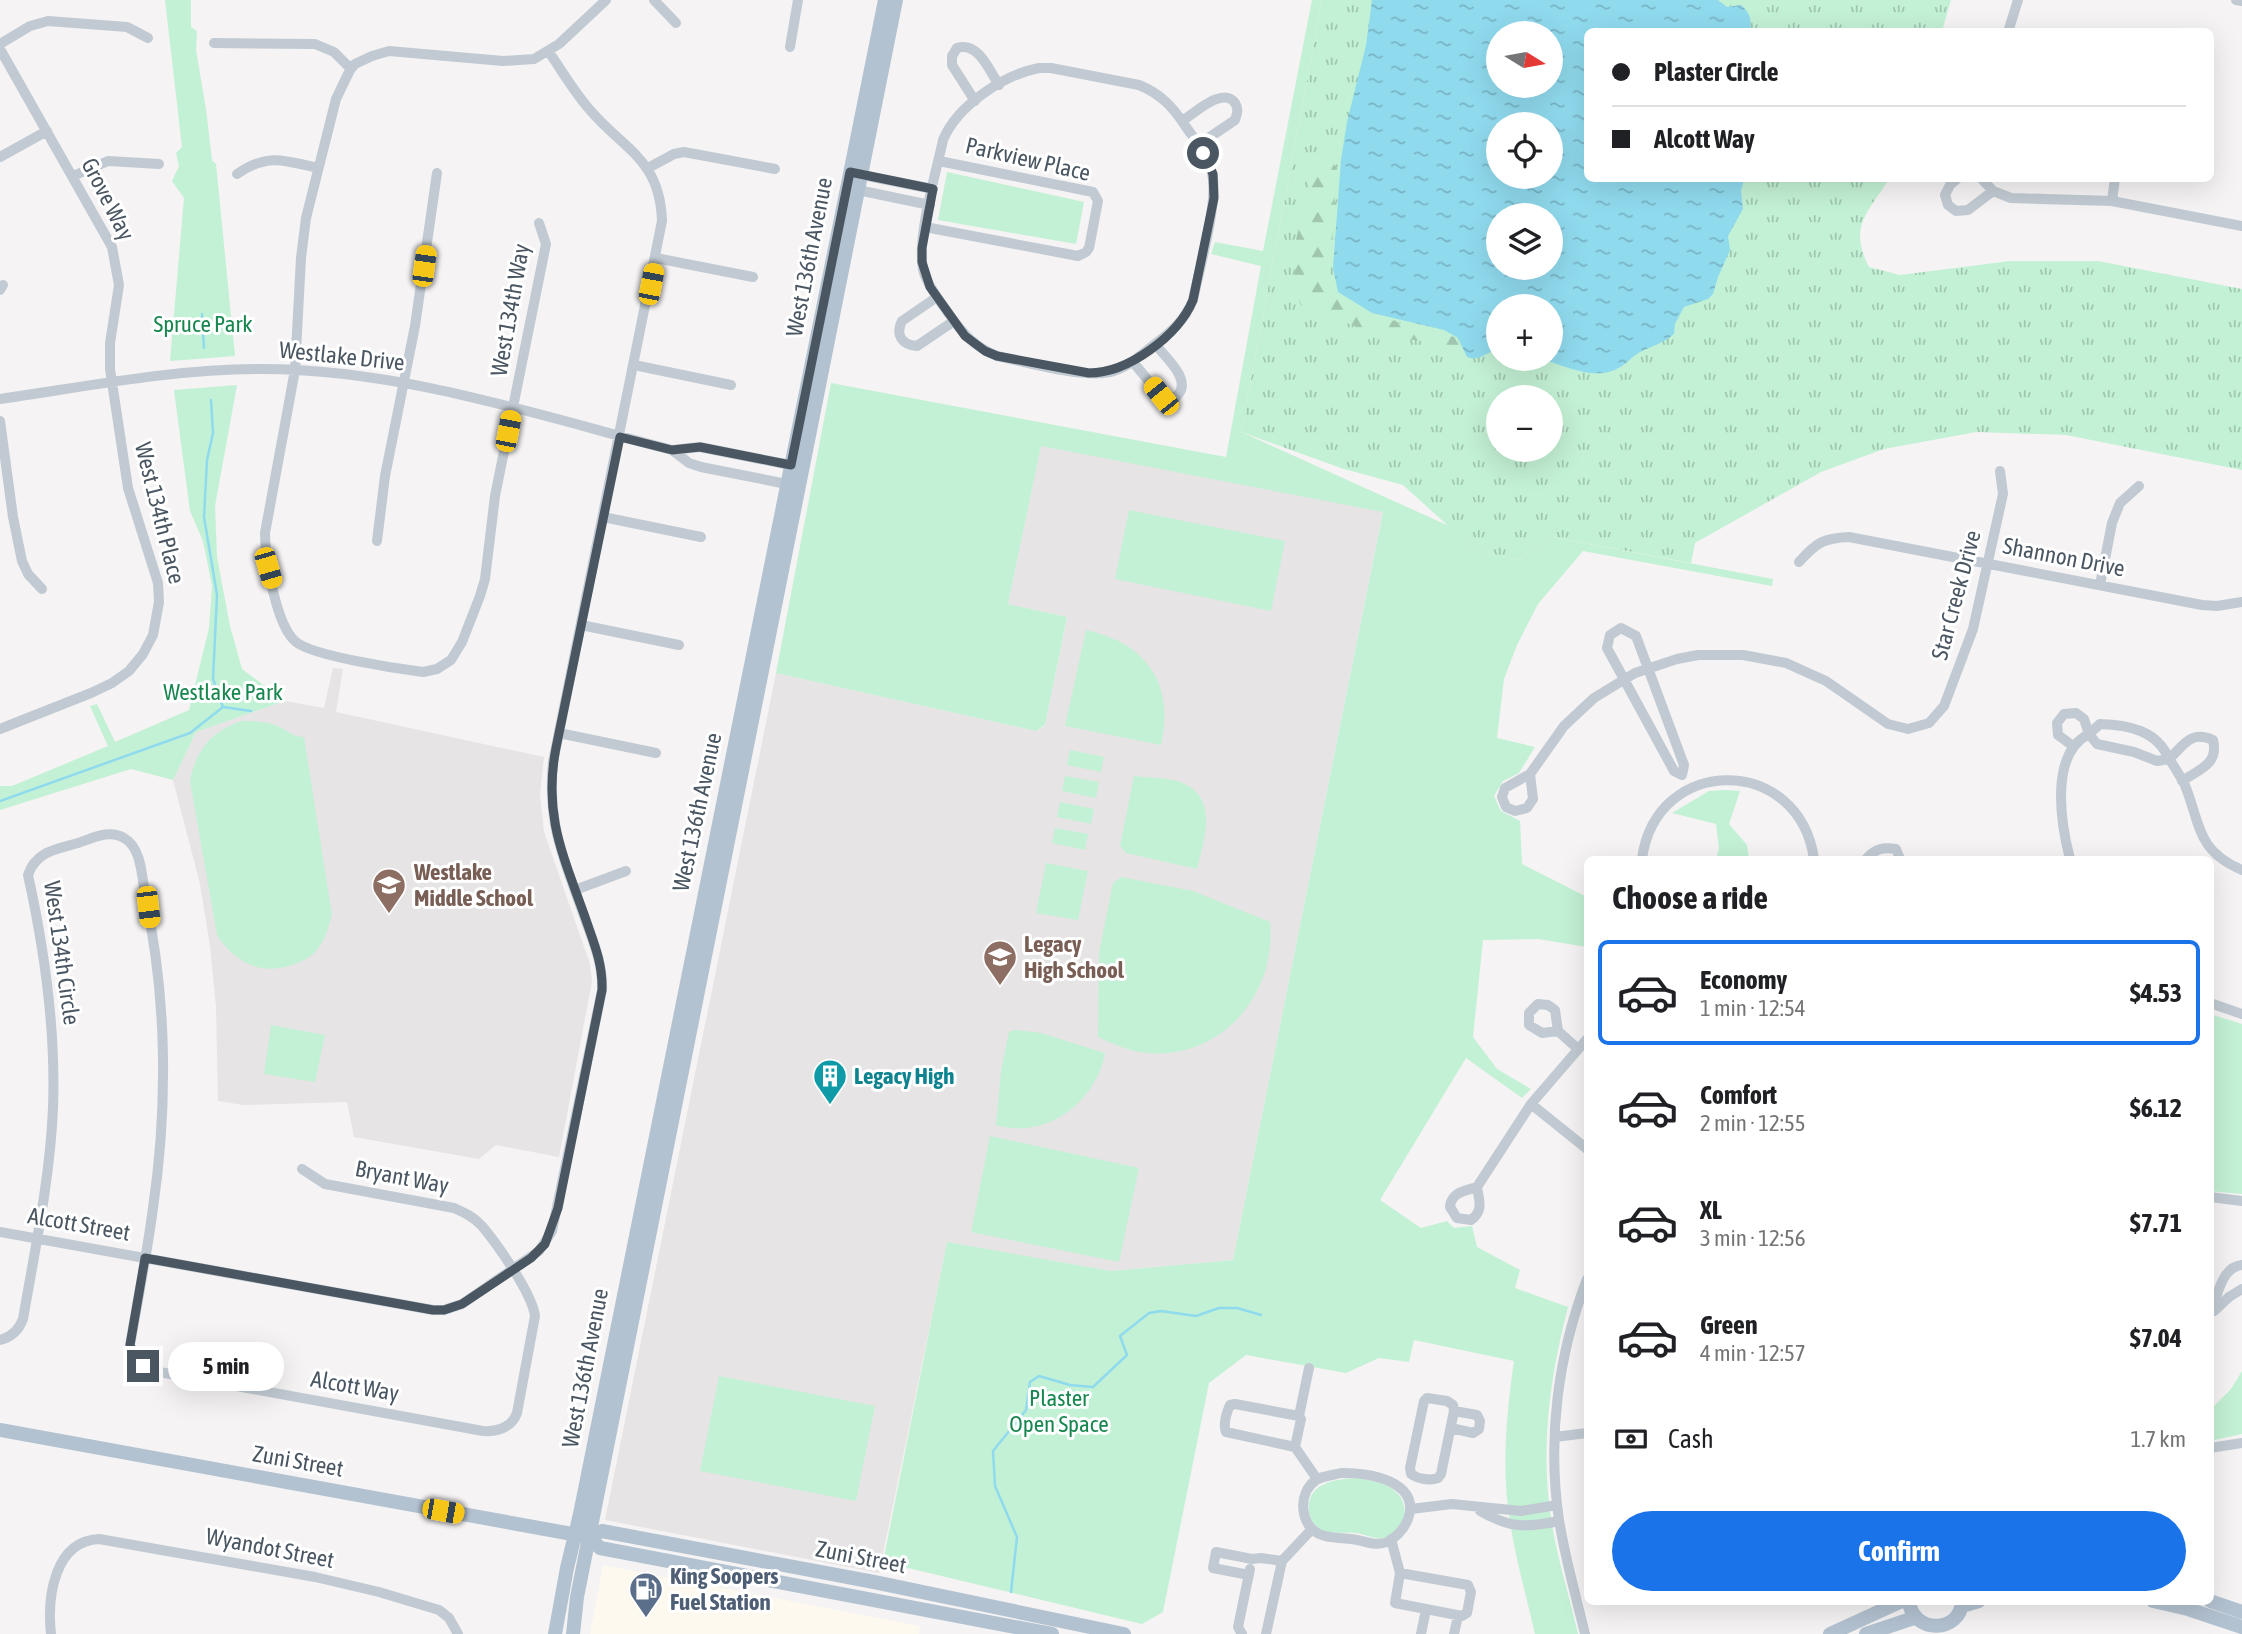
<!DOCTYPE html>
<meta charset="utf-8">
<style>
:root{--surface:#fff;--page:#f2f2f2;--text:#202124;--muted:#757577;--line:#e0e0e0;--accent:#1a73e8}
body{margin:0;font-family:"Asap Condensed",sans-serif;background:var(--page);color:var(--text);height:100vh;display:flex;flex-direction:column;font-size:26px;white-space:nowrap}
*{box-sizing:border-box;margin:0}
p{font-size:23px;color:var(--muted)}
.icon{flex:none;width:38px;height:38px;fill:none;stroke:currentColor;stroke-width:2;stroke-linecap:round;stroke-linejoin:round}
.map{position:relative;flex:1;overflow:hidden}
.side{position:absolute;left:1584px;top:856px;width:630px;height:749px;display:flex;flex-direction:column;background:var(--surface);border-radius:10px;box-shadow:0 7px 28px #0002}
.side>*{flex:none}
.top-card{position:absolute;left:1584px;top:28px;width:630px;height:154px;border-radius:10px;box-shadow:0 7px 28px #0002;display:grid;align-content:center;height:154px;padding:0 28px;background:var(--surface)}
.needle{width:46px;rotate:101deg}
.buttons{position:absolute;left:1486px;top:21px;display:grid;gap:14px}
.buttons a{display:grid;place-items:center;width:77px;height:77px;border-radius:50%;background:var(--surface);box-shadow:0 7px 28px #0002;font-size:35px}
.end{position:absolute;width:32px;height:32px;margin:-16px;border:9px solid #4a5661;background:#fff;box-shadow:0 0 0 4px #fff}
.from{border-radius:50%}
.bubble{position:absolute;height:49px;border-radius:24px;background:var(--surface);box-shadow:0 7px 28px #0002;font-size:23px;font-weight:700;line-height:49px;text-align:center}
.car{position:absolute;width:21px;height:42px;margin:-21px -10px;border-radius:9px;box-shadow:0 0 5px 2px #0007;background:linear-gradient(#f5c518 24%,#345 0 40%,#f5c518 0 76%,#345 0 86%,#f5c518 0)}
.top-card b{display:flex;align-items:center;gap:24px;height:66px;font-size:26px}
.top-card b+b{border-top:2px solid var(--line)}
.top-card i{width:18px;height:18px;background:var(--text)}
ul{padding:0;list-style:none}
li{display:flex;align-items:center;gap:21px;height:105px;margin:0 14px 10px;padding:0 14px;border:4px solid transparent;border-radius:10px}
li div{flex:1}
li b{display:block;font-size:26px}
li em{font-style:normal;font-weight:700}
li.on{border-color:var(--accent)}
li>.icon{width:63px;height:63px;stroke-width:1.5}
h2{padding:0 28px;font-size:32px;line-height:84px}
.pay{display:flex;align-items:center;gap:18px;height:77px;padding:0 28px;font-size:26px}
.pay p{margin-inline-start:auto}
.cta{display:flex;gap:14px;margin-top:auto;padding:14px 28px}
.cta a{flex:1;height:80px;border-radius:42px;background:var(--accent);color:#fff;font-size:28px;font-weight:700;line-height:80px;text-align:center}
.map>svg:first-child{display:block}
</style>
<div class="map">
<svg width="2242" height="1634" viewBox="0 0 2242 1634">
<defs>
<pattern id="grass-tufts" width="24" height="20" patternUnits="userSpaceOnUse" patternTransform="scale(1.75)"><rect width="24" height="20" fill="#c3f1d5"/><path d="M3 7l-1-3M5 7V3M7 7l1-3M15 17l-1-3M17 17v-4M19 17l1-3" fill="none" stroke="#a0c6b0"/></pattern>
<pattern id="forest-firs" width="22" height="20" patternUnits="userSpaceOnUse" patternTransform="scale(1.75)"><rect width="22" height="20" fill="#c3f1d5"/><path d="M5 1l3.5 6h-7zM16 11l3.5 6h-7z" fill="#a0c6b0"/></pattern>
<pattern id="water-ripples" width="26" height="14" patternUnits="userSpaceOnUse" patternTransform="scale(1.75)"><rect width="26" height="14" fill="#90daee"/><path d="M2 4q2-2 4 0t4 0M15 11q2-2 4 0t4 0" fill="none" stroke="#78b4c4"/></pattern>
</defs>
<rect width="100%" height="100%" fill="#f5f3f3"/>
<path fill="#fdf9ef" d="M603 1565 920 1626 919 1634H590Z"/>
<path fill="#e6e4e5" d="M1041 445 1383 511 1233 1260 1111 1271 947 1243 879 1573 605 1520 776 673 1036 731 1045 726 1067 617 1008 604Z
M333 668 343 669 336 712 544 757 540 794 544 832 590 964 592 981 559 1157 496 1145 479 1159 354 1137 347 1102 243 1105 218 1101 216 1006 210 946 200 884 173 780 196 732 285 701 324 708Z"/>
<path fill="url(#grass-tufts)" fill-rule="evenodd" d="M1322 0H1951L1942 31 1587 32V178L1889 179C1868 213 1848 226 1869 267L1900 275 2010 261H2098L2242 289V470L2066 435 1976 432 1884 449 1821 472 1695 543 1691 563 1552 537 1518 560 1475 550 1403 485 1344 469 1241 432ZM1498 33H1550V86H1498ZM1498 124H1550V177H1498ZM1498 215H1550V268H1498ZM1498 306H1550V359H1498ZM1498 397H1550V450H1498Z"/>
<path fill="url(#forest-firs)" d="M1314 158H1329L1337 168 1330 270 1336 293 1367 314 1458 338 1459 347C1399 339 1356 330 1301 305L1294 289 1296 240Z"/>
<path fill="#c3f1d5" d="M165 0H191V27L197 31 196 50 206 109 212 160 216 164 235 356 170 361 184 198 172 181 179 166 176 153 182 147Z
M1312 0H1322L1241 432 1449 526 1475 550 1518 560 1552 537 1773 579 1772 586 1583 551 1538 604 1517 645 1504 679 1497 738 1535 747 1519 773 1503 781 1494 796 1501 811 1520 821 1522 864 1587 897V947L1538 939 1483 940 1473 1037 1497 1069 1531 1089 1522 1098 1466 1058 1380 1200 1421 1228 1447 1221 1454 1228 1472 1226 1477 1247 1520 1270 1515 1288 1568 1307C1549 1380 1539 1455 1553 1530 1559 1565 1570 1599 1578 1634H1535C1527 1599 1517 1564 1511 1528 1501 1473 1506 1416 1514 1361L1414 1340 1409 1362 1379 1358 1346 1373 1246 1355 1209 1383 1163 1612 1142 1624 883 1562 947 1242 1111 1271 1233 1260 1383 512 1041 446 1008 604 1067 617 1045 725 1036 731 776 673 831 383 1226 457 1261 266 1211 254 1215 242 1263 251Z
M947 172 1084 202 1076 244 938 220Z
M237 385 215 506 217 557 230 626 242 669 285 701 196 732 173 780 131 769 0 810V786H12L108 746 90 706 97 704 115 742 189 710 209 628 212 586 203 541 190 511 174 390Z
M1129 510 1285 541 1271 611 1115 579Z
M1086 630C1146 643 1175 683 1161 745L1065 726Z
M241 721C254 721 266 721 277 726 288 730 292 737 304 737L332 915C328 928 325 941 316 951 310 958 301 962 292 965 261 976 234 962 217 935L190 781C196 750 211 732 241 721Z
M1070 750 1104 757 1101 772 1067 765Z
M1065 776 1099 782 1096 798 1062 791Z
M1134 776C1147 778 1160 777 1173 780 1221 792 1205 836 1197 869L1126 853 1120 846Z
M1724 790 1740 791 1729 824 1747 845 1749 859H1716L1719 848 1716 824 1672 813 1709 791Z
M1060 802 1094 809 1091 824 1057 817Z
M1055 828 1088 834 1085 850 1052 843Z
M1046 863 1088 871 1078 920 1036 913Z
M1121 877 1193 891 1270 922C1277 997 1218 1064 1139 1052 1125 1049 1111 1043 1098 1037L1099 953 1113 883Z
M2210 1014 2242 1024V1194L2210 1191Z
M271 1025 325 1035 315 1082 264 1074Z
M1015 1030 1041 1033 1105 1053C1096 1102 1047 1140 996 1125L1001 1071 1009 1032Z
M990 1136 1139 1168 1119 1262 971 1232Z
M2242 1371V1434L2210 1441V1410L2231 1389Z
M719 1376 875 1406 856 1501 700 1471Z
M1356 1478C1370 1480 1385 1482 1396 1492 1412 1506 1404 1534 1382 1538 1373 1539 1365 1534 1356 1533 1345 1531 1334 1535 1324 1531 1306 1524 1303 1498 1319 1487 1330 1480 1343 1479 1356 1478Z"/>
<path fill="url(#water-ripples)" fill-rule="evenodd" d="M1372 0H1718L1727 7 1741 5C1750 13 1752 20 1750 31L1587 32V178L1744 179 1741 191 1743 209 1728 236 1730 250 1718 277 1713 294 1708 299 1684 307 1675 324 1674 334C1664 343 1652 346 1640 352 1633 356 1628 362 1622 366 1596 383 1567 366 1541 359H1550V306H1498V349C1487 352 1479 362 1467 357L1458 338 1444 330 1372 313 1338 292 1333 268 1341 160 1347 122 1366 45ZM1498 33H1550V86H1498ZM1498 124H1550V177H1498ZM1498 215H1550V268H1498Z"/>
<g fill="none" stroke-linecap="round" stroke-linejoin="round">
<path stroke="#90daee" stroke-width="2.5" d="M202 314 204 348
M223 707 251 711
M0 801 190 733 223 707 213 679 217 595 204 517 207 460 213 433 211 400
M1011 1592 1017 1537 995 1486 993 1451 1026 1410 1030 1382 1039 1376 1070 1385 1093 1387 1127 1355 1120 1336 1149 1313 1161 1311 1196 1316 1219 1308H1237L1261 1315"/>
<path stroke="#c1cad2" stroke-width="10" d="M654 0 676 23
M2236 0 2242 1
M2008 32 2018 0
M214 43 315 44 334 52 351 69
M0 44 30 26 48 21 127 27 148 38
M790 47 798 0
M0 49 112 247 119 285 110 343V369L128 488 158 583 159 602 153 635 143 654 129 671 112 683 91 693 0 729
M1039 68H1051L1139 85C1161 94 1173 107 1186 127 1196 141 1208 156 1212 173 1219 201 1199 270 1193 300 1185 320 1172 331 1155 344 1142 354 1130 366 1114 371 1086 380 1027 362 997 356 975 347 963 334 949 314 940 301 929 288 924 273 915 241 936 174 943 140 957 106 1003 75 1039 68Z
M975 101 952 65V56L957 48C978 41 989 70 999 85
M1182 121C1195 113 1223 86 1235 103 1239 109 1237 114 1235 120L1198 145
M0 157 47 131
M648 168 674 154 684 152 775 169
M237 174C267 153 284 160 318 168
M857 174 933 189
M73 176 108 161 159 164
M1958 178 1950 185 1945 195 1948 205 1956 211 1968 210 1993 191
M1981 178 1993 191 2011 198 2112 201 2242 226
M853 189 930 205
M2112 201 2115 178
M539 223 546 244 495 496 485 579 480 596 462 642 451 660 437 669 423 672C399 669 313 656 296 642 276 626 265 558 265 533L295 370 301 258 306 218 336 99 350 70 355 64 372 56 389 51 503 61 534 59 559 44 606 0
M925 227 1078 256 1086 252 1089 248 1098 201 1093 192 939 161
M656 258 753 277
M0 290 3 285
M937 297 902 321C895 335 902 345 917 346L954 321
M1133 362 1161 396 1176 397C1194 381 1166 358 1155 344
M634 365 731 385
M0 399C84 387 173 369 258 369 397 368 538 415 672 450L689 463 701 467 792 485
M0 421 13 517 22 561 28 574 42 589
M672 450 700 447 795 466
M603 517 701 537
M377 541 385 476 415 326 437 173
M1799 562C1816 543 1823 538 1849 537L2202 605 2217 606 2242 602
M2100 585 2112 523 2120 503 2139 486
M581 625 679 645
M1621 628 1636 636 1684 765 1682 775 1674 771 1607 648 1610 635Z
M2100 724C2128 725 2157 730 2169 759L2157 761 2134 752 2097 744 2089 734Z
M559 733 656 753
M1530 774 1533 799 1527 808 1515 811 1506 807 1502 797 1505 788 1530 774 1564 726 1594 698 1635 673 1677 659 1698 655H1743L1786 663 1826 681 1888 724 1908 729 1929 723 1944 706 1973 629 2003 494 2000 471
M2182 781C2200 769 2219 764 2213 740 2191 730 2184 745 2169 759 2175 767 2179 775 2184 783 2201 823 2195 850 2242 870
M1642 859C1656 754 1799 754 1814 859
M1866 859C1875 849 1882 847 1896 849L1900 859
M2070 859C2061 824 2049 754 2089 734L2084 719 2076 713 2064 714 2057 723 2058 735 2073 746
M575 890 626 871
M2210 1003 2242 1014
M1538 1004 1548 1005 1555 1010 1558 1031 1542 1033 1529 1025V1013Z
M1558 1031 1578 1049
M1531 1104 1587 1149
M1477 1187 1531 1104 1587 1039
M1477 1187C1479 1201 1484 1210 1471 1220L1457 1218 1450 1207C1451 1192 1465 1191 1477 1187Z
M2210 1197 2242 1201
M0 1232 433 1310H444L462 1304 539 1251 552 1231 602 990C603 963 593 941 584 916 564 859 547 825 553 762L662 221C660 159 624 150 590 110 574 92 562 71 549 52
M2214 1311 2229 1297 2242 1289
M2210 1313C2218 1296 2221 1267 2242 1265
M0 1340C12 1337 19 1330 23 1319 35 1249 50 1179 53 1108 56 1029 45 952 28 875 36 851 57 849 78 843 93 838 110 829 124 838 142 848 142 878 145 896 167 997 168 1106 153 1208 147 1254 138 1299 130 1345 133 1359 141 1366 154 1371L483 1431C498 1432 512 1427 517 1413L535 1316C532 1293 497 1244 482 1226 474 1217 465 1213 454 1208L325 1184 302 1169
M1427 1398 1447 1401 1453 1405 1454 1411 1441 1474 1438 1478C1430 1481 1418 1479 1411 1474L1410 1468 1424 1401Z
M1299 1416 1235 1404 1230 1405C1226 1414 1223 1424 1226 1432L1295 1447 1317 1479
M1451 1428 1473 1433 1479 1429 1480 1421 1477 1415 1454 1411
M1555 1437 1587 1433
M1295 1447 1301 1419 1299 1416 1309 1368
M2210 1448 2242 1443
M1341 1473C1367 1472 1422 1481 1408 1519 1404 1529 1397 1537 1387 1542 1375 1547 1363 1540 1351 1539 1339 1537 1330 1539 1319 1534 1300 1525 1297 1493 1316 1480 1322 1476 1334 1475 1341 1473Z
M1411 1509 1452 1504 1521 1511 1557 1505
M1480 1511C1510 1528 1525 1528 1559 1521
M1391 1539 1400 1573 1395 1603 1462 1616 1467 1613 1471 1592 1468 1585 1400 1573
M1249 1575 1213 1568 1216 1552 1252 1559 1261 1558 1282 1561 1312 1529
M51 1634C47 1598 54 1541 99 1539L315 1577 379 1592 439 1610 449 1618 458 1634
M1242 1634 1238 1627 1250 1569
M1266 1634 1282 1561
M1421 1634 1426 1610
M1454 1634 1458 1616
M1585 1634C1576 1596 1565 1558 1559 1520 1547 1438 1558 1355 1587 1279"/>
<path stroke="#b3c2d1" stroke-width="14" d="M0 1430 589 1537 600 1548 1052 1634
M589 1537 602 1531 874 1582 1124 1634
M1909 1601C1912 1634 1961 1634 1962 1601
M2153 1601 2188 1609 2242 1627
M2210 1601 2242 1612
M1962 1606 1979 1601
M555 1634 567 1568 580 1514 885 0
M573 1634 577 1597 896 0
M1830 1634 1902 1601
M1866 1634 1914 1618"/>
</g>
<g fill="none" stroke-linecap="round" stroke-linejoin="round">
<path stroke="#4a5661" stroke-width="9" d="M143 1366 136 1359 130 1345 145 1258 433 1310H444L462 1304 531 1258 545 1244 558 1208 602 990C603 963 593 941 585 917 563 855 543 815 556 748L620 437 672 450 700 447 791 465 850 172 933 189 922 248V262L930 287 965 336 985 351 997 356 1089 373C1128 373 1178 336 1193 300L1214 198 1213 174 1203 153"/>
</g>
<defs>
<g id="school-pin" transform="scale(1.75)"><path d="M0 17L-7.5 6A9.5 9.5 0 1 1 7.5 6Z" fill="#8d6e63" stroke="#fff"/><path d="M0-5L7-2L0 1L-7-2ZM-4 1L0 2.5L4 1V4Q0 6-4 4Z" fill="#fff"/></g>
<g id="building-pin" transform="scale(1.75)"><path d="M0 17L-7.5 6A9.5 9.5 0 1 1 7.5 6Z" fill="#0f9aa8" stroke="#fff"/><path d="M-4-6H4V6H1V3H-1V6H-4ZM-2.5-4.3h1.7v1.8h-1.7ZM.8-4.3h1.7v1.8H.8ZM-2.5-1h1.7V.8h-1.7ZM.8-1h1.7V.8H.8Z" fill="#fff"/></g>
<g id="fuel-pin" transform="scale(1.75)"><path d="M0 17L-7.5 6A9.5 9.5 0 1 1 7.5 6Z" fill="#5c6f8a" stroke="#fff"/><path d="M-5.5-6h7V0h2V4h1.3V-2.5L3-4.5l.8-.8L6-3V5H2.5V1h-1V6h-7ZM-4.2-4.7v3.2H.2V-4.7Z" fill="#fff"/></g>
</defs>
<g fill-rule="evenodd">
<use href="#school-pin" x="389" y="885"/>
<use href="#school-pin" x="1000" y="957"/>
<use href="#building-pin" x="830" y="1076"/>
<use href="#fuel-pin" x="646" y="1589"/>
</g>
<g text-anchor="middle" stroke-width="6" stroke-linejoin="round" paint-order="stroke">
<g font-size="23" fill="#4a5661" stroke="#fff">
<text transform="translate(1028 159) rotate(13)" y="8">Parkview Place</text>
<text transform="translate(108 199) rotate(63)" y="8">Grove Way</text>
<text transform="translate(809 257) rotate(-79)" y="8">West 136th Avenue</text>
<text transform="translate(510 310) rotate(-80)" y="8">West 134th Way</text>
<text transform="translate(342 356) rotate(6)" y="8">Westlake Drive</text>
<text transform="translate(160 513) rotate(76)" y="8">West 134th Place</text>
<text transform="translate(2064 557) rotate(11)" y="8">Shannon Drive</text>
<text transform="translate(1956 595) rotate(-75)" y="8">Star Creek Drive</text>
<text transform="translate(697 812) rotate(-78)" y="8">West 136th Avenue</text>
<text transform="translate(62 953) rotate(82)" y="8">West 134th Circle</text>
<text transform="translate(402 1177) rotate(11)" y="8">Bryant Way</text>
<text transform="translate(79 1224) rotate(10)" y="8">Alcott Street</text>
<text transform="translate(585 1368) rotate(-79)" y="8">West 136th Avenue</text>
<text transform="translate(355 1386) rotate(10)" y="8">Alcott Way</text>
<text transform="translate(298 1461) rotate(10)" y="8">Zuni Street</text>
<text transform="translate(270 1548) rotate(11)" y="8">Wyandot Street</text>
<text transform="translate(861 1557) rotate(11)" y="8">Zuni Street</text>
</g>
<g font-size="23" fill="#17864f" stroke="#fff">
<text x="203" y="332">Spruce Park</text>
<text x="223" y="700">Westlake Park</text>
<text x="1059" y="1406">Plaster<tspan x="1059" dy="26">Open Space</tspan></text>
</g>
<g font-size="23" font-weight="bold" fill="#785e54" stroke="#fff" text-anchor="start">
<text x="414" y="880">Westlake<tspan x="414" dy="26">Middle School</tspan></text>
<text x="1024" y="952">Legacy<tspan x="1024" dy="26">High School</tspan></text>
</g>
<g font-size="23" font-weight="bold" fill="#0d838f" stroke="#fff" text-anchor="start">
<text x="854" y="1084">Legacy High</text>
</g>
<g font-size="23" font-weight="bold" fill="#4e5e75" stroke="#fff" text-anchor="start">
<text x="670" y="1584">King Soopers<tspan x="670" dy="26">Fuel Station</tspan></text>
</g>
</g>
</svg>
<div class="buttons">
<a><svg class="needle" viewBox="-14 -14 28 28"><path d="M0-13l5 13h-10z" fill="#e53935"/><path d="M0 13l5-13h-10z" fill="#757577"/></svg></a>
<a><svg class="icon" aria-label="locate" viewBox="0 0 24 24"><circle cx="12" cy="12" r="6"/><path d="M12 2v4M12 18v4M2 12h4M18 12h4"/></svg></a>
<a><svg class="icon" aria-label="layers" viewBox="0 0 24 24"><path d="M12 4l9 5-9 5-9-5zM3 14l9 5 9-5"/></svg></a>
<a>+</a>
<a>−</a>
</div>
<i class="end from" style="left:1203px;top:153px"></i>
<i class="end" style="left:143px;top:1366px"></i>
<div class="bubble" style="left:168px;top:1342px;width:116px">5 min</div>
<i class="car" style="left:424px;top:266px;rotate:8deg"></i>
<i class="car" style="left:651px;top:284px;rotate:11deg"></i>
<i class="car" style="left:1161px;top:396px;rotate:321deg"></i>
<i class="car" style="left:508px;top:431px;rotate:11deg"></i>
<i class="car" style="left:268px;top:568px;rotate:164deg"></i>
<i class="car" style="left:148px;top:907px;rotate:173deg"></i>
<i class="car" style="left:443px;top:1511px;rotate:100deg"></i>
<div class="top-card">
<b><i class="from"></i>Plaster Circle</b>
<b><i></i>Alcott Way</b>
</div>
<section class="side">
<h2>Choose a ride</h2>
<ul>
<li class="on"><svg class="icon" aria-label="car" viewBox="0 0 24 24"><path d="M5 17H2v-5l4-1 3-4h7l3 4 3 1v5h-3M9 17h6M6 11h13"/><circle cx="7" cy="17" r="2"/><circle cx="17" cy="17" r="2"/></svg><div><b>Economy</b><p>1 min · 12:54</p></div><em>$4.53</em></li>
<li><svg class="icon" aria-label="car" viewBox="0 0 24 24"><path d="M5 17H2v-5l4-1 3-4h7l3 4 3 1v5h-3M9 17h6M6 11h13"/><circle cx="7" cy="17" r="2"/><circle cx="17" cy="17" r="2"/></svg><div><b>Comfort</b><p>2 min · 12:55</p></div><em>$6.12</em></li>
<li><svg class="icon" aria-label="car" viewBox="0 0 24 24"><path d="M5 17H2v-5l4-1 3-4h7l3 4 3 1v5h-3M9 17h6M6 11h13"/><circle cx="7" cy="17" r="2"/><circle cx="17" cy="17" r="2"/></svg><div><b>XL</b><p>3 min · 12:56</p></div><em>$7.71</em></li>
<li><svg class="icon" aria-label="car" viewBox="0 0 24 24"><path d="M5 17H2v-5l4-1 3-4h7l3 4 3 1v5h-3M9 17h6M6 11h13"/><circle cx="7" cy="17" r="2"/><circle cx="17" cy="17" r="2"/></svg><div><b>Green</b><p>4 min · 12:57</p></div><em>$7.04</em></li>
</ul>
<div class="pay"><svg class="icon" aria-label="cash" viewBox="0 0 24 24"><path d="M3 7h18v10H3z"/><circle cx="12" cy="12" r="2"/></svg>Cash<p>1.7 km</p></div>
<div class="cta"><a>Confirm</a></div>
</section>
</div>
